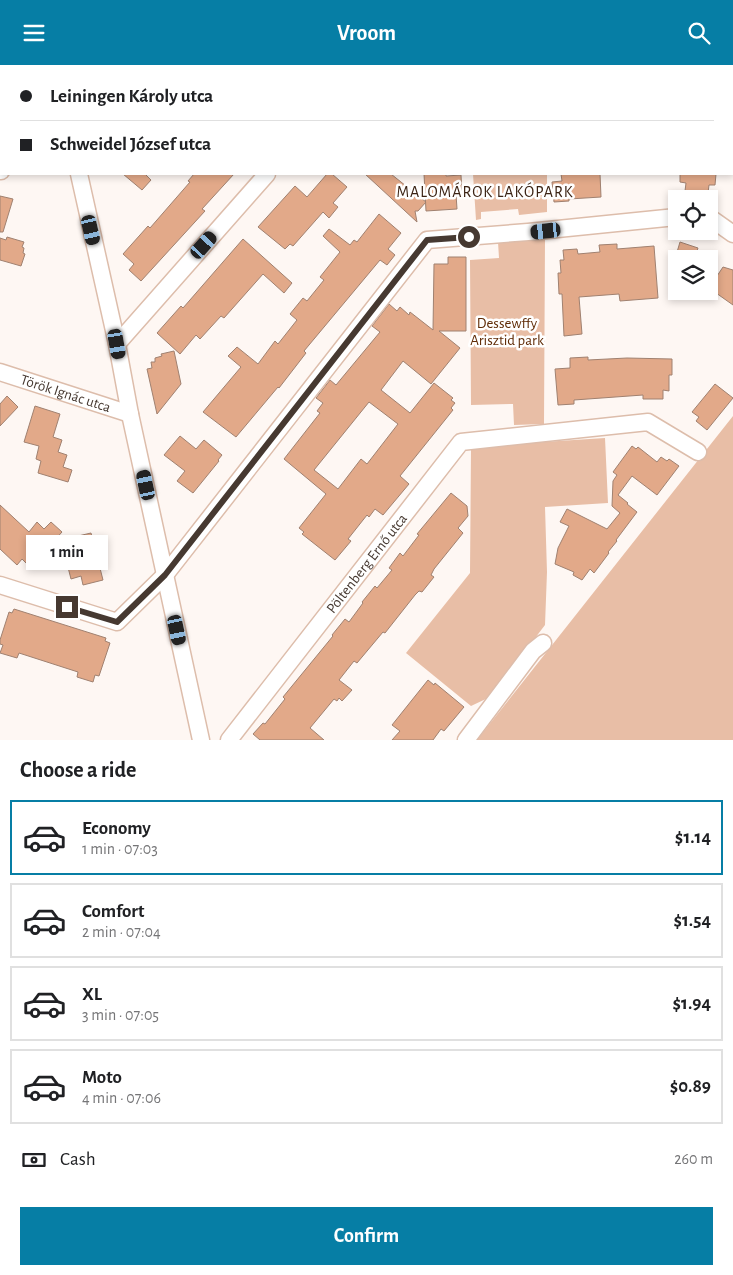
<!DOCTYPE html>
<meta charset="utf-8">
<style>
:root{--surface:#fff;--page:#f6f6f6;--text:#202124;--muted:#757577;--line:#e0e0e0;--accent:#067ea5}
body{margin:0;font-family:"Alegreya Sans",sans-serif;background:var(--page);color:var(--text);height:100vh;display:flex;flex-direction:column;font-size:19px;white-space:nowrap}
*{box-sizing:border-box;margin:0}
p{font-size:16px;color:var(--muted)}
.icon{flex:none;width:28px;height:28px;fill:none;stroke:currentColor;stroke-width:2;stroke-linecap:round;stroke-linejoin:round}
.map{position:relative;height:675px;overflow:hidden}
.drawer{display:flex;flex-direction:column;background:var(--surface);flex:1}
.drawer>*{flex:none}
.top-card{position:absolute;left:0px;top:0px;width:734px;height:110px;box-shadow:0 2px 8px #0003;display:grid;align-content:center;height:110px;padding:0 20px;background:var(--surface)}
.controls{position:absolute;left:668px;top:125px;display:grid;gap:10px}
.controls a{display:grid;place-items:center;width:50px;height:50px;border-radius:0px;background:var(--surface);box-shadow:0 2px 8px #0003;font-size:25px}
.end{position:absolute;width:22px;height:22px;margin:-11px;border:6px solid #463931;background:#fff;box-shadow:0 0 0 2px #fff}
.from{border-radius:50%}
.bubble{position:absolute;height:35px;border-radius:0px;background:var(--surface);box-shadow:0 2px 8px #0003;font-size:16px;font-weight:700;line-height:35px;text-align:center}
.car{position:absolute;width:15px;height:30px;margin:-15px -8px;border-radius:6px;box-shadow:0 0 4px 1px #0007;background:linear-gradient(#222 24%,#8ab4d8 0 40%,#222 0 76%,#8ab4d8 0 86%,#222 0)}
.top-card b{display:flex;align-items:center;gap:18px;height:48px;font-size:19px}
.top-card b+b{border-top:1px solid var(--line)}
.top-card i{width:12px;height:12px;background:var(--text)}
ul{padding:0;list-style:none}
li{display:flex;align-items:center;gap:15px;height:75px;margin:0 10px 8px;padding:0 10px;border:2px solid var(--line);border-radius:0px}
li div{flex:1}
li b{display:block;font-size:19px}
li em{font-style:normal;font-weight:700}
li.on{border-color:var(--accent)}
li>.icon{width:45px;height:45px;stroke-width:1.5}
h2{padding:0 20px;font-size:22px;line-height:60px}
.pay{display:flex;align-items:center;gap:12px;height:55px;padding:0 20px;font-size:19px}
.pay p{margin-inline-start:auto}
.primary-button{display:flex;gap:10px;margin-top:auto;padding:10px 20px}
.primary-button a{flex:1;height:58px;border-radius:0px;background:var(--accent);color:#fff;font-size:20px;font-weight:700;line-height:58px;text-align:center}
header{display:flex;justify-content:space-between;align-items:center;height:65px;padding:0 20px;background:var(--accent);color:#fff;font-size:22px;font-weight:700}
.map>svg:first-child{display:block}
</style>
<header><svg class="icon" aria-label="menu" viewBox="0 0 24 24"><path d="M4 6h16M4 12h16M4 18h16"/></svg>Vroom<svg class="icon" aria-label="search" viewBox="0 0 24 24"><circle cx="10" cy="10" r="6"/><path d="M15 15l6 6"/></svg></header>
<div class="map">
<svg width="733" height="675" viewBox="0 0 733 675">
<rect width="100%" height="100%" fill="#fef7f3"/>
<path fill="#e8bea6" d="M473 109H547V147L519 150 518 144 481 147V154L476 155Z
M545 174 544 359 514 360 513 339 471 340 470 195 499 193 498 177Z
M733 351V675H477Z
M605 373 608 438 545 442 547 507 545 560 490 632 471 641 406 588 470 508 471 384 543 377Z"/>
<path fill="#e2a989" stroke="#a08170" fill-rule="evenodd" d="M123 109H145L151 115 142 125Z
M194 109H234L202 144 205 146 141 216 129 205 134 199 123 189 148 161 150 163 190 117 188 116Z
M327 109H332L347 122 333 138 338 142 329 153 323 147 293 181 290 179 285 184 258 162 295 121 307 132Z
M365 109H391L426 137 418 146H415L417 157Z
M424 109H446V111L461 110 462 129H456L457 144 426 146Z
M561 109H600L601 132 569 134V136L554 137 552 117 562 116Z
M680 109H716L715 120H709L708 128 685 126 686 118 680 117Z
M0 131 13 134 3 167H0Z
M379 149 401 168 388 184 395 190 387 200 380 195 304 286 306 288 279 323 278 322 236 372 203 347 241 302 228 291 237 282 258 299 275 276 278 279 297 255 290 249 303 233 307 236 324 215 320 212 340 187 323 171 329 164 350 180 354 175 357 177Z
M7 172 24 177 22 182 24 183 23 188 25 189 21 201 0 195V173L6 175Z
M243 174 292 218 284 228 263 209 224 253 221 251 200 274 196 270 180 289 157 268 181 241 183 243Z
M680 177 698 183 694 194H675Z
M617 179V184L654 181 658 233 620 236 619 229 579 232 582 269 564 271 562 229H559L558 208H561L560 195H564L563 185 577 184 578 189 600 187 599 180Z
M448 192H466V266H439L460 283 431 319 403 296 381 325 410 348 434 318 453 333 451 335 455 338 451 343 453 345 400 411 409 419 383 450 375 444 369 452 367 450 348 474 351 476 335 495 302 469 304 467 299 463 326 429 284 394 320 348 317 346 323 338 316 333 330 315 336 320 380 267 372 261 389 239 397 246 400 242 409 250 410 247 433 265 434 199H448ZM369 337 398 359 367 399 361 394 338 424 314 405Z
M723 202 733 205V240L709 223Z
M174 286 181 319 157 349 147 304 152 303 151 297H155V293L162 291 161 289Z
M588 292V295L627 293 672 294V310H669V326L663 325V334H643V330L574 335V339L558 340 555 304 570 303V293Z
M715 319 733 333 707 365 696 356 699 352 692 347Z
M7 331 18 342 0 361V339Z
M35 341 60 349 53 372 62 375 58 387 67 390 63 402 72 405 68 417 38 408 41 396 36 394 39 381 24 377Z
M180 371 196 384 204 375 222 390 218 395 219 396 193 428 177 416 185 406 164 390Z
M632 381 636 384 638 382 657 397 661 392 667 396 669 394 679 401 657 430 632 411 618 430 628 438 627 439 637 447 616 475 617 476 608 487 609 488 594 508 590 504 582 515 573 510 574 507 555 499 558 483 569 461 560 457 567 444 607 464 620 448 612 441 613 416 617 410 613 407Z
M451 428 467 441 468 451 458 463 463 468 434 504 431 510 434 512 422 527 419 526 415 530 385 568 383 567 357 598 354 596 339 615 352 625 342 636 339 633 337 636 334 634 310 663 324 675H260L253 669 263 658 265 659 285 634 283 632 333 571 332 570 345 554 349 557 363 538 362 537 375 521 377 523 392 505 389 503 400 488 403 491 419 470 417 469Z
M0 440 29 467 37 457 44 464 51 457 62 467 30 502 22 494 17 500 0 484Z
M91 468 103 515 83 520 81 511 71 514 61 475Z
M14 544 106 573 105 576 110 578 99 611 95 610 93 617 77 612 78 607 19 588 17 593 0 588 3 580 0 579V575L9 547 12 548Z
M428 615 434 620 435 618 464 642 444 666 441 664 433 675H392L400 666 392 660Z"/>
<g fill="none" stroke-linecap="round" stroke-linejoin="round">
<g stroke="#ddbdab" stroke-width="19">
<g id="minor">
<path d="M118 1 119 0"/>
<path d="M378 1 383 0"/>
<path d="M0 11H1"/>
<path d="M0 106H1"/>
<path d="M79 109 117 279 130 349 201 675"/>
<path d="M709 152 733 169"/>
<path d="M117 279 267 109"/>
<path id="s1" d="M0 307 130 349"/>
<path d="M0 520 117 557 165 510 427 175 528 167 676 152"/>
<path id="s2" d="M229 675 461 377 648 357 698 387"/>
<path d="M466 675 533 586 543 578"/>
</g>
</g>
<use href="#minor" stroke="#fff" stroke-width="16"/>
</g>
<g fill="none" stroke-linecap="round" stroke-linejoin="round">
<path stroke="#463931" stroke-width="6" d="M67 542 117 557 165 510 427 175 469 172"/>
</g>
<g text-anchor="middle" stroke-width="5" stroke-linejoin="round" paint-order="stroke">
<g font-size="15" fill="#602c07" stroke="#fff">
<text x="507" y="263">Dessewffy<tspan x="507" dy="17">Arisztid park</tspan></text>
</g>
<g font-size="15" fill="#463931" stroke="#fff">
<text dy="5" stroke="none"><textPath href="#s1" startOffset="69">Török Ignác utca</textPath></text>
<text dy="5" stroke="none"><textPath href="#s2" startOffset="224">Pöltenberg Ernő utca</textPath></text>
</g>
<g font-size="16" letter-spacing="1" fill="#3b2314" stroke="#fff">
<text x="485" y="132">MALOMÁROK LAKÓPARK</text>
</g>
</g>
</svg>
<div class="controls">
<a><svg class="icon" aria-label="locate" viewBox="0 0 24 24"><circle cx="12" cy="12" r="6"/><path d="M12 2v4M12 18v4M2 12h4M18 12h4"/></svg></a>
<a><svg class="icon" aria-label="layers" viewBox="0 0 24 24"><path d="M12 4l9 5-9 5-9-5zM3 14l9 5 9-5"/></svg></a>
</div>
<i class="end from" style="left:469px;top:172px"></i>
<i class="end" style="left:67px;top:542px"></i>
<div class="bubble" style="left:26px;top:470px;width:82px">1 min</div>
<i class="car" style="left:91px;top:165px;rotate:167deg"></i>
<i class="car" style="left:546px;top:166px;rotate:264deg"></i>
<i class="car" style="left:204px;top:180px;rotate:42deg"></i>
<i class="car" style="left:117px;top:279px;rotate:170deg"></i>
<i class="car" style="left:146px;top:420px;rotate:348deg"></i>
<i class="car" style="left:177px;top:565px;rotate:168deg"></i>
<div class="top-card">
<b><i class="from"></i>Leiningen Károly utca</b>
<b><i></i>Schweidel József utca</b>
</div>
</div>
<section class="drawer">
<h2>Choose a ride</h2>
<ul>
<li class="on"><svg class="icon" aria-label="car" viewBox="0 0 24 24"><path d="M5 17H2v-5l4-1 3-4h7l3 4 3 1v5h-3M9 17h6M6 11h13"/><circle cx="7" cy="17" r="2"/><circle cx="17" cy="17" r="2"/></svg><div><b>Economy</b><p>1 min · 07:03</p></div><em>$1.14</em></li>
<li><svg class="icon" aria-label="car" viewBox="0 0 24 24"><path d="M5 17H2v-5l4-1 3-4h7l3 4 3 1v5h-3M9 17h6M6 11h13"/><circle cx="7" cy="17" r="2"/><circle cx="17" cy="17" r="2"/></svg><div><b>Comfort</b><p>2 min · 07:04</p></div><em>$1.54</em></li>
<li><svg class="icon" aria-label="car" viewBox="0 0 24 24"><path d="M5 17H2v-5l4-1 3-4h7l3 4 3 1v5h-3M9 17h6M6 11h13"/><circle cx="7" cy="17" r="2"/><circle cx="17" cy="17" r="2"/></svg><div><b>XL</b><p>3 min · 07:05</p></div><em>$1.94</em></li>
<li><svg class="icon" aria-label="car" viewBox="0 0 24 24"><path d="M5 17H2v-5l4-1 3-4h7l3 4 3 1v5h-3M9 17h6M6 11h13"/><circle cx="7" cy="17" r="2"/><circle cx="17" cy="17" r="2"/></svg><div><b>Moto</b><p>4 min · 07:06</p></div><em>$0.89</em></li>
</ul>
<div class="pay"><svg class="icon" aria-label="cash" viewBox="0 0 24 24"><path d="M3 7h18v10H3z"/><circle cx="12" cy="12" r="2"/></svg>Cash<p>260 m</p></div>
<div class="primary-button"><a>Confirm</a></div>
</section>
